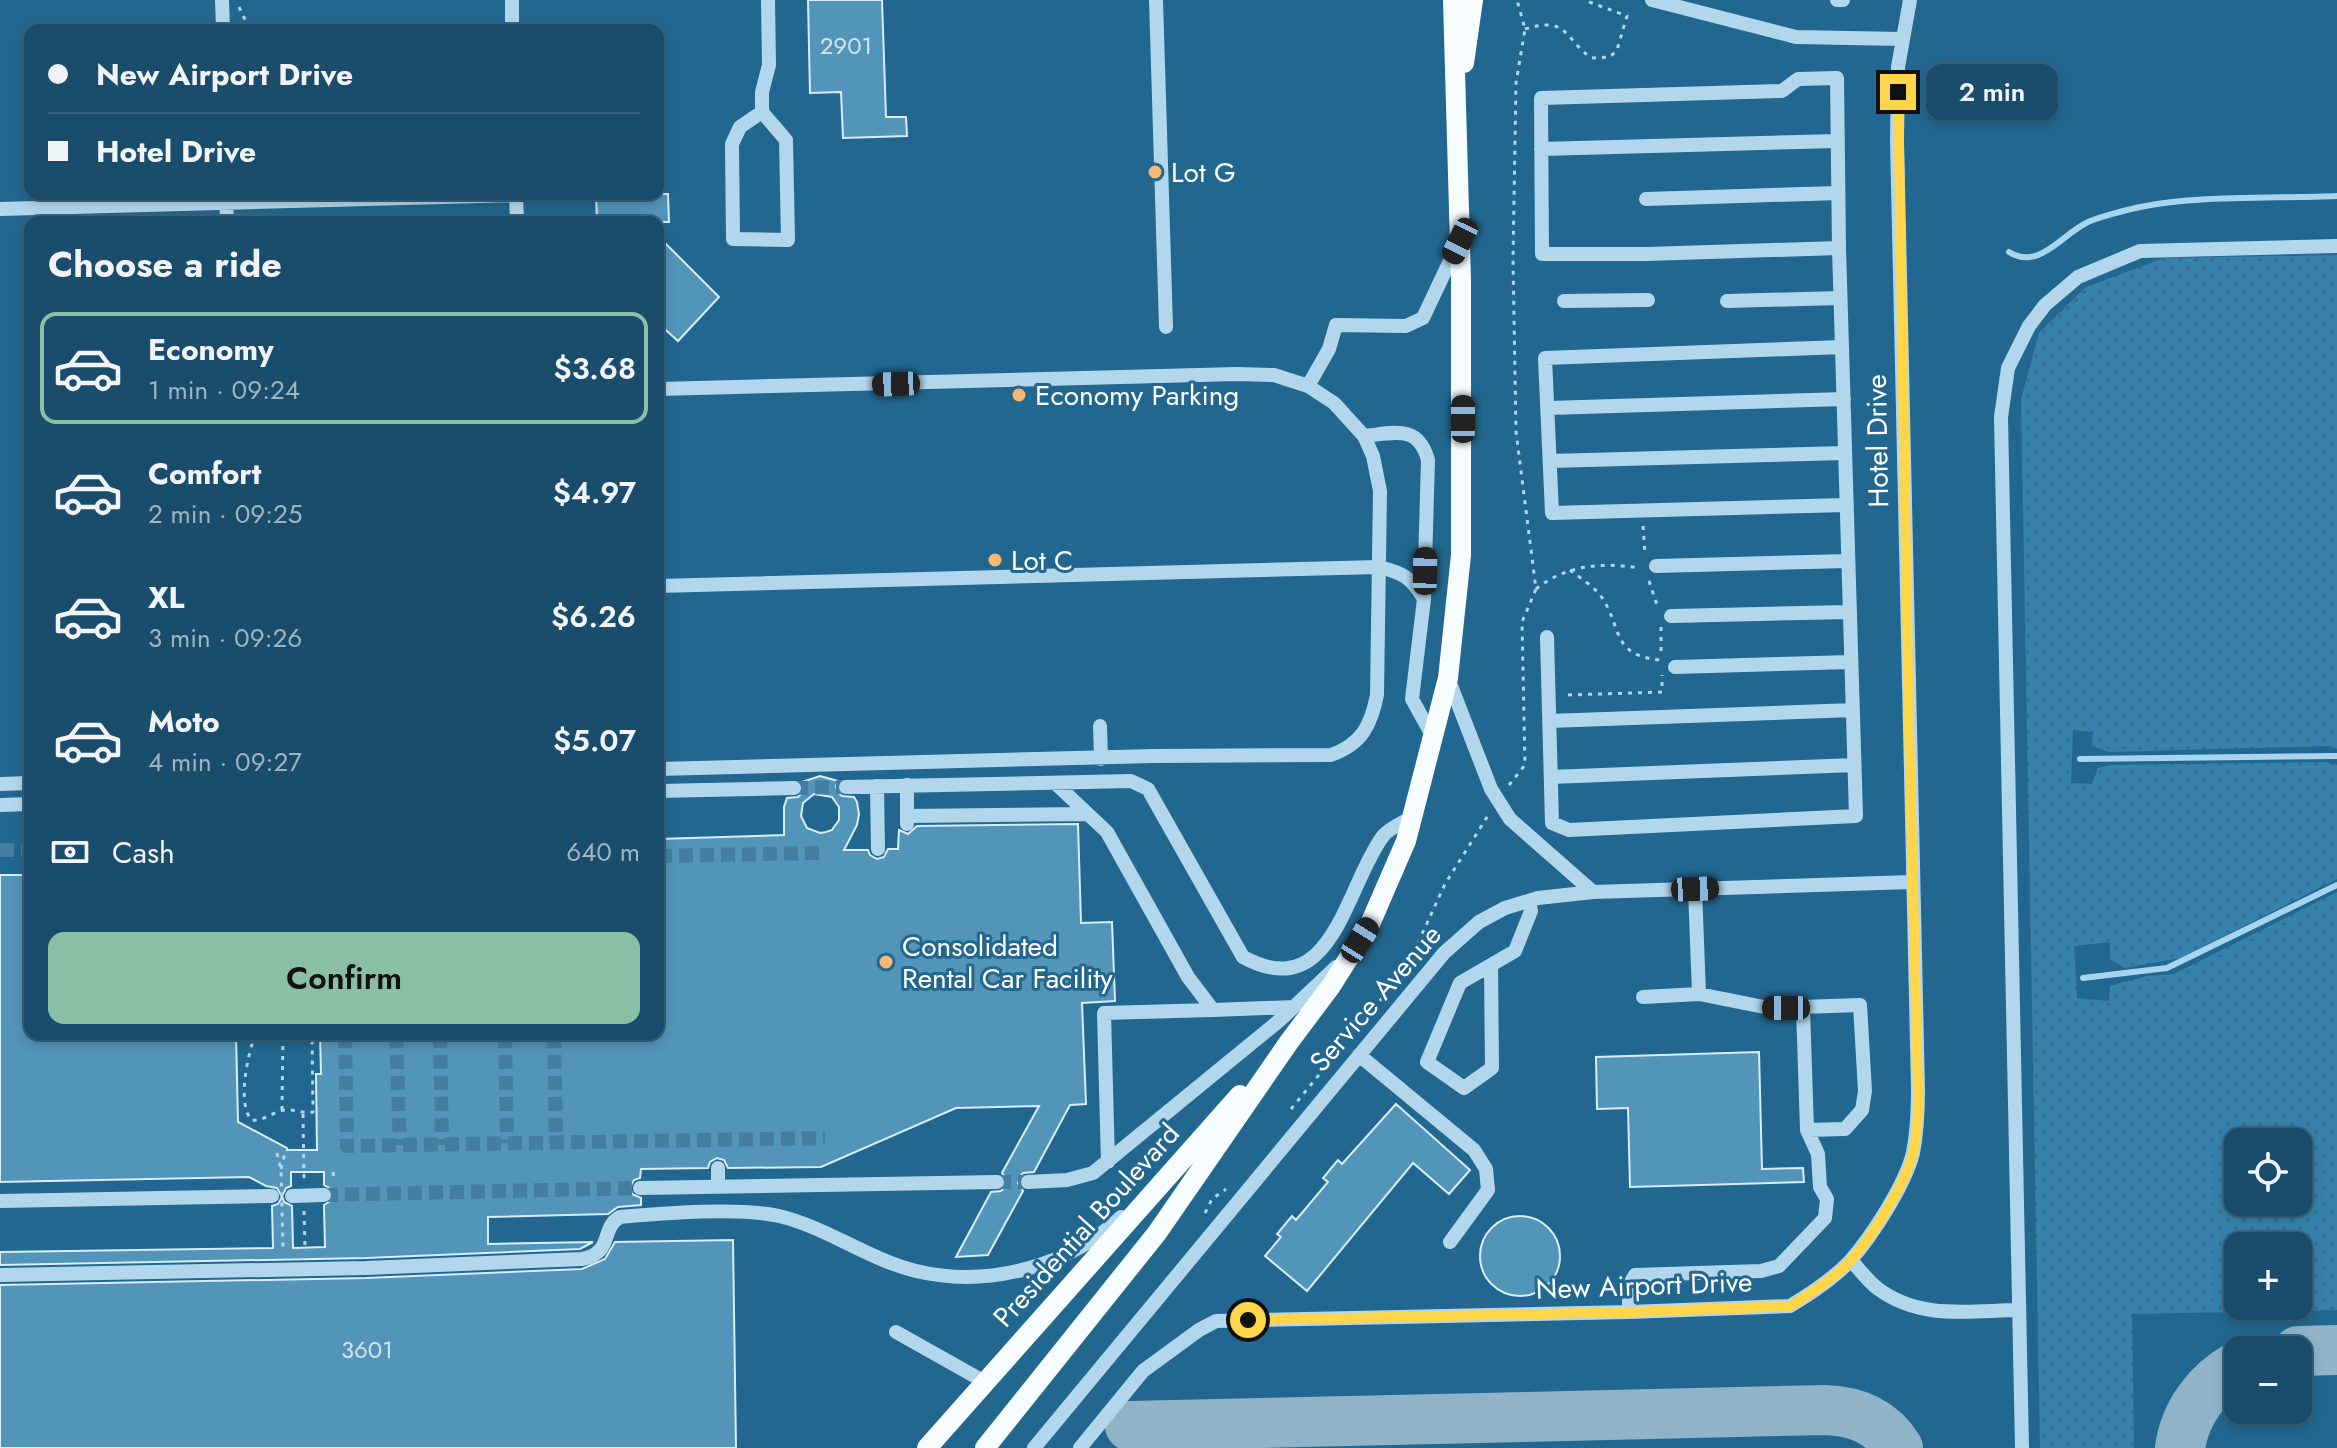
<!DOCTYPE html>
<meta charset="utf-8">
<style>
:root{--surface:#1a4d6b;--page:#275773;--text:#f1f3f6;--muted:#9fb4c1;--line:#38647e;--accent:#8abfa5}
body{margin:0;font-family:Jost,sans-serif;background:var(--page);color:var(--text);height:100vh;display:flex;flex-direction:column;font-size:30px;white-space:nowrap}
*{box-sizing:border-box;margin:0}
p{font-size:26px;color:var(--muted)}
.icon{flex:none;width:44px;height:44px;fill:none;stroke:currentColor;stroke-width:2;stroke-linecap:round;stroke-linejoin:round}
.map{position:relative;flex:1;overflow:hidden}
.panel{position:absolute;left:24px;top:216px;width:640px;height:824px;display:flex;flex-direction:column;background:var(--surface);border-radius:16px;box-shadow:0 4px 12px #0003,0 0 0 2px var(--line)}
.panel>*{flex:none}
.hud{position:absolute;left:24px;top:24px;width:640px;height:176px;border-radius:16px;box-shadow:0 4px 12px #0003,0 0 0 2px var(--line);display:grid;align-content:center;height:176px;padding:0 24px;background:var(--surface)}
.fabs{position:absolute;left:2224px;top:1128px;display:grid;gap:16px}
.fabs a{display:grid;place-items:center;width:88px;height:88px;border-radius:16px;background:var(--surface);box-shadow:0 4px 12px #0003,0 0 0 2px var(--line);font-size:40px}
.end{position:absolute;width:36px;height:36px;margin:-18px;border:10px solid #ffd54a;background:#111;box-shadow:0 0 0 4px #111}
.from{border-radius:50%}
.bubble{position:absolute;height:56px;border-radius:16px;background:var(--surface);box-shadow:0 4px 12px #0003,0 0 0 2px var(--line);font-size:26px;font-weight:600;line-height:56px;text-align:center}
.car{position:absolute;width:24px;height:48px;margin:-24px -12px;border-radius:10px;box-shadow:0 0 6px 2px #0007;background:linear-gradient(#222 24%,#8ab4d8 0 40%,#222 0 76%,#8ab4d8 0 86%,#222 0)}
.hud b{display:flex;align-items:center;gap:28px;height:76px;font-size:30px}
.hud b+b{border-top:2px solid var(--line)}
.hud i{width:20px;height:20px;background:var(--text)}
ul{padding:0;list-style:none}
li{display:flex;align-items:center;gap:24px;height:112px;margin:0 16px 12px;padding:0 8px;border:4px solid transparent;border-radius:16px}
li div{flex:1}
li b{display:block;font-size:30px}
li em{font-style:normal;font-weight:600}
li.current{border-color:var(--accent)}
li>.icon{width:72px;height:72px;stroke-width:1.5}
h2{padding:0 24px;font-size:36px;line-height:96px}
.pay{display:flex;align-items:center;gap:20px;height:88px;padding:0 24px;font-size:30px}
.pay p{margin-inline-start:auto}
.cta{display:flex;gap:16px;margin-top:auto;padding:16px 24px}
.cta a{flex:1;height:92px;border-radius:16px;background:var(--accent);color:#111;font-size:32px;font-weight:600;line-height:92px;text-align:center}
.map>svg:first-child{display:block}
</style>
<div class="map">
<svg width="2337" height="1448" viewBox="0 0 2337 1448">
<defs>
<pattern id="green-dots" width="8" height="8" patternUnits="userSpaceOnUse" patternTransform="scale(2)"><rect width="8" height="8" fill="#3682ac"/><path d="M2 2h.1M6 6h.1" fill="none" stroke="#406a81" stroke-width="1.8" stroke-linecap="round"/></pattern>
</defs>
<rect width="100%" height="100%" fill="#22678f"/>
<path fill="url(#green-dots)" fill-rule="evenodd" d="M2337 255V749L2328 746 2109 752 2092 746 2093 732 2073 730 2071 783 2092 784 2098 768 2112 765 2326 762 2337 765V879L2180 958 2125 968 2110 959V942L2074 946 2077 998 2109 1001 2110 986 2147 976 2174 974 2337 892V1310L2132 1314 2134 1448H2040L2021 399 2039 333 2086 287 2164 258ZM2238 1142H2298V1202H2238ZM2238 1246H2298V1306H2238Z"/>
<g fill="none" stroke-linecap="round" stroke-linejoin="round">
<path stroke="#a6d5ed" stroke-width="6" d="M2009 252C2039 271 2062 234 2088 222 2099 217 2112 214 2123 211 2185 194 2272 199 2337 196
M2080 759 2337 756
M2083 978 2167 968 2337 885"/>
<path stroke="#90b3c7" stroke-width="50" d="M2298 1351 2337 1350
M1130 1426 1825 1410C1857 1411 1881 1421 1898 1448
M2180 1448C2185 1413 2207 1383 2238 1366"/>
</g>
<path fill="#5394b9" stroke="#d7edf9" stroke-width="2" fill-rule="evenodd" d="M808 0H882L886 117H906L907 136 843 138 841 92 810 93Z
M596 194H668L669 222H597Z
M658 236 719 297 678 341 658 323Z
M820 776 838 781 836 786 838 793 842 796 854 797 857 802 859 814 857 825 844 850H868L870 855 877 859 884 857 888 849H898L899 830 908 834 917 826 1078 824 1081 923 1112 922 1115 1001 1082 1003 1086 1104 1070 1105 1034 1172 1023 1173 1020 1177 1018 1183 1023 1191 988 1255 956 1257 991 1192 1001 1191 1006 1186V1178L1002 1173 1039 1106 956 1108 821 1167 728 1168 724 1160 717 1158 710 1162 708 1168 641 1169 640 1178 634 1180 630 1187 632 1194 641 1198V1205L618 1207 608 1214 488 1217V1244L593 1242 580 1249 366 1258 0 1265V1252L273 1248 272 1206 278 1204 282 1197 277 1188 266 1186 249 1177 0 1182V875H30V1034H236L238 1122 287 1148V1150H317L316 1074H321L320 1034H658V839L784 835V807L787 798 798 797 802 793V782ZM814 794 832 797 839 807V820L832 830 826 832 820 833 807 828 801 816 803 803ZM291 1172H324V1185L333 1190 332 1200 324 1205 325 1247 293 1248 292 1206 284 1202 282 1196 286 1188 291 1186Z
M1759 1052 1762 1169 1803 1168 1804 1182 1630 1187 1628 1108 1597 1109 1596 1057Z
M1396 1104 1470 1170 1449 1194 1413 1163 1307 1291 1265 1256 1281 1237 1277 1234 1292 1216 1296 1220 1328 1182 1323 1178 1338 1160 1342 1164Z
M1480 1256a40 40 0 1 1 80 0a40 40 0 1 1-80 0Z
M733 1240 736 1448H0V1285L366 1278 582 1269 605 1259 615 1242Z"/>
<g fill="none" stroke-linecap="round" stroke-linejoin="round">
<path stroke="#437ea0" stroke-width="14" stroke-dasharray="14 7" stroke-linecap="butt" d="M794 788 846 787
M0 850H30
M658 856 819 853
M345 1034 347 1146 825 1138
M396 1034 400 1145
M440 1034 442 1145
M505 1034 507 1143
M554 1034 556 1142
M997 1182H1028
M324 1195 640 1188"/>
<path stroke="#b2d7ec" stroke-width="3" stroke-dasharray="4 6" stroke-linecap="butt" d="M239 7 250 30
M1525 29C1568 16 1563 37 1591 58L1610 57 1617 50 1627 16 1584 0
M1643 526 1645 554
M1570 570C1580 578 1592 585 1600 595 1623 625 1609 656 1661 660
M1649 581 1658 608
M1536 589C1566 565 1602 562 1639 568
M1661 627V656
M1568 695 1662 692V675
M1509 785 1525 765 1522 622 1536 589 1516 432 1513 260 1516 83 1525 29 1517 0
M255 1034C248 1056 237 1100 251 1120 263 1122 272 1112 285 1110 295 1109 302 1114 313 1112L312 1034
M1291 1109 1406 969 1445 884 1489 814
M282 1110 283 1034
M303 1114 304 1178
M281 1169 285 1153
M333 1172 334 1181
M304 1211 305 1247
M1205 1213 1212 1199 1226 1189"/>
<path stroke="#b2d7ec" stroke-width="14" d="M222 0 223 30
M512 0V30
M1156 0 1166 327
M1652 0 1796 37 1902 39
M1837 0H1843
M762 112 740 127 732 144 733 239 788 240 786 140 762 112V92L769 65 768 0
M1541 149 1838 141
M226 194 227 222
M516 194 517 222
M1646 199 1838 193
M0 209 516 195
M1564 301 1648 300
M1727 301 1840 298
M1842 347 1545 358 1552 513 1847 505
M1308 386 1329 349 1336 325 1406 326 1423 318 1457 246
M658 389 1237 374 1274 375 1308 386 1334 403 1364 436 1373 456 1380 491 1377 695C1371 725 1362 744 1331 755L1153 756 658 769
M1548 408 1844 399
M1364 436C1394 433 1418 424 1428 460L1424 599 1412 699 1434 739
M1550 461 1845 453
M1656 566 1848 561
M658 586 1379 567C1403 573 1411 577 1424 599
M1671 616 1850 612
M1547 637 1552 823 1569 830 1856 816 1839 248 1837 78 1798 79 1782 91 1541 98 1542 254H1647L1839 248
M1675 667 1851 662
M1448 678 1491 789 1510 819 1593 892
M1549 721 1853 710
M1100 726 1101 759
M1551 777 1854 765
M1055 783 1107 832 1188 977 1213 1010 1294 1007
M0 784 30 783
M907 785V824
M877 786 878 849
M846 787 1131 781 1148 789 1243 957C1333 1006 1345 887 1383 836 1389 828 1404 822 1414 816
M658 791 794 788
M0 805 30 804
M907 816 1088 814
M1695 889 1699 994
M1491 965 1492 1068 1464 1088 1427 1062 1460 983 1515 951 1531 911 1529 901
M1803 1008 1807 1130
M1359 1055 1474 1150 1486 1169 1488 1190 1450 1242
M1108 1162 1104 1013 1213 1010
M718 1168V1187
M1028 1182 1067 1180 1093 1173 1280 1020 1336 967
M640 1188 997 1182
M292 1196 324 1195
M0 1201 272 1196
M1851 1260C1859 1269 1867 1280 1877 1288 1919 1320 1968 1311 2017 1310
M0 1275 366 1268 582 1259C614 1253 600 1228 620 1217 663 1213 739 1207 779 1216 826 1227 870 1260 916 1271 987 1288 1068 1267 1121 1217
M1629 1312V1285L1635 1275 1761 1271 1779 1266 1825 1218 1827 1199 1820 1187 1818 1154 1807 1130 1845 1129 1862 1110 1865 1091 1860 1005 1769 1008 1699 994 1643 997
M896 1332 985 1382
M1034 1448 1444 953 1479 922 1505 908 1538 898 1593 892 1912 882
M1080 1448 1143 1371 1199 1330 1216 1321 1629 1312 1790 1306C1810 1294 1834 1278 1850 1261 1872 1236 1905 1185 1913 1153 1917 1132 1918 1112 1918 1090L1897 140 1898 67 1910 0
M2022 1448 2001 417 2008 368 2029 326 2045 305 2078 277 2140 251 2337 246"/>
<path stroke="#f7fcff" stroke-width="20" d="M1464 63 1473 0
M927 1448 1240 1095
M985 1448 1157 1233 1289 1042 1331 986 1370 924 1406 841 1448 678 1461 555V280L1453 0"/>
<path stroke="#b2d7ec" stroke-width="3" stroke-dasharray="4 6" stroke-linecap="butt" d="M277 1153 281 1169 283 1248"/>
</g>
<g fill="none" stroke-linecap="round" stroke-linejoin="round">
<path stroke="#ffd54a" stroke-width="10" d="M1248 1320 1629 1312 1790 1306C1810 1294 1834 1278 1850 1261 1872 1237 1905 1184 1913 1153 1918 1132 1918 1112 1918 1090L1909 732 1898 92"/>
</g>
<g fill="#f8b874" stroke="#22678f" stroke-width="3">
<circle cx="1155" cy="172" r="8"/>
<circle cx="1019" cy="395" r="8"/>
<circle cx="995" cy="560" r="8"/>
<circle cx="886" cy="962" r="8"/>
</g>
<g text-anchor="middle" stroke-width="6" stroke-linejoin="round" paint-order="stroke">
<g font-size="24" fill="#d4e4ee">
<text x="846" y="54">2901</text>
<text x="367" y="1358">3601</text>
</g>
<g font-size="28" fill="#fff" stroke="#22678f" text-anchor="start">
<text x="1171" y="182">Lot G</text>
<text x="1035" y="405">Economy Parking</text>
<text x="1011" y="570">Lot C</text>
<text x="902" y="956">Consolidated<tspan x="902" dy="32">Rental Car Facility</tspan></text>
</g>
<g font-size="28" fill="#fff" stroke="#22678f">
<text transform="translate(1877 441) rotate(-91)" y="10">Hotel Drive</text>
<text transform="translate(1375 998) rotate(-49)" y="10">Service Avenue</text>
<text transform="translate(1086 1225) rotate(-48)" y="10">Presidential Boulevard</text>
<text transform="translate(1644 1285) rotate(-2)" y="10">New Airport Drive</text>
</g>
</g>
</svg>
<div class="fabs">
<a><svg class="icon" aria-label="locate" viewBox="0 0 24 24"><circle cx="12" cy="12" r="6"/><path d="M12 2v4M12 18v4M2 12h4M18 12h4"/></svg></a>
<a>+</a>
<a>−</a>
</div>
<i class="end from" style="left:1248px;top:1320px"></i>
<i class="end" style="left:1898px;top:92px"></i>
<div class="bubble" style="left:1926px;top:64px;width:132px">2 min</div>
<i class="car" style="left:1460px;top:241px;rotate:206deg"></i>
<i class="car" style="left:896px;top:384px;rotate:268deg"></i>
<i class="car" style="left:1463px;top:419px;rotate:0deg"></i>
<i class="car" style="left:1425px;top:571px;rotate:1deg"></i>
<i class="car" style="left:1695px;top:889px;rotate:88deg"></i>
<i class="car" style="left:1360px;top:940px;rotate:32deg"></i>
<i class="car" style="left:1786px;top:1008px;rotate:270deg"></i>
<div class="hud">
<b><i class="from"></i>New Airport Drive</b>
<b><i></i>Hotel Drive</b>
</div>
<section class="panel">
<h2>Choose a ride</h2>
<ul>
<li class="current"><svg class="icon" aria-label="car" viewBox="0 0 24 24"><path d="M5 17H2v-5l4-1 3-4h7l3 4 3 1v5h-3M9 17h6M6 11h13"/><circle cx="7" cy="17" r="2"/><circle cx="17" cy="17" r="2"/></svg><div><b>Economy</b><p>1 min · 09:24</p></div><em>$3.68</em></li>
<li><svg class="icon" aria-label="car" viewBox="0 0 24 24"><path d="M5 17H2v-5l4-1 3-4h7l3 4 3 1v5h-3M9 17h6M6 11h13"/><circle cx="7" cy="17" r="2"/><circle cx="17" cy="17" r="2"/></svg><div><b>Comfort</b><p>2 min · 09:25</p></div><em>$4.97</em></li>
<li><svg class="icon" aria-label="car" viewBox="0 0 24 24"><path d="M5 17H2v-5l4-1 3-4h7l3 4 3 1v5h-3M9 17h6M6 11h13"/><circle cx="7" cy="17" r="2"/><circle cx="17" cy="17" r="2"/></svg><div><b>XL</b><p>3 min · 09:26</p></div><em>$6.26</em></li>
<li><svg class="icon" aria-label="car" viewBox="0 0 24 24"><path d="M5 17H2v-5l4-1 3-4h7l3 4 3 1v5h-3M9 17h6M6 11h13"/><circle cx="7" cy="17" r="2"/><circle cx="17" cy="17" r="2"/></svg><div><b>Moto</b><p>4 min · 09:27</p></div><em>$5.07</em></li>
</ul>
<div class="pay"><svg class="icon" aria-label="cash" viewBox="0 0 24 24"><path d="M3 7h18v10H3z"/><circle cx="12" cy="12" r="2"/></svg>Cash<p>640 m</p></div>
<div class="cta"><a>Confirm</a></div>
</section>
</div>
